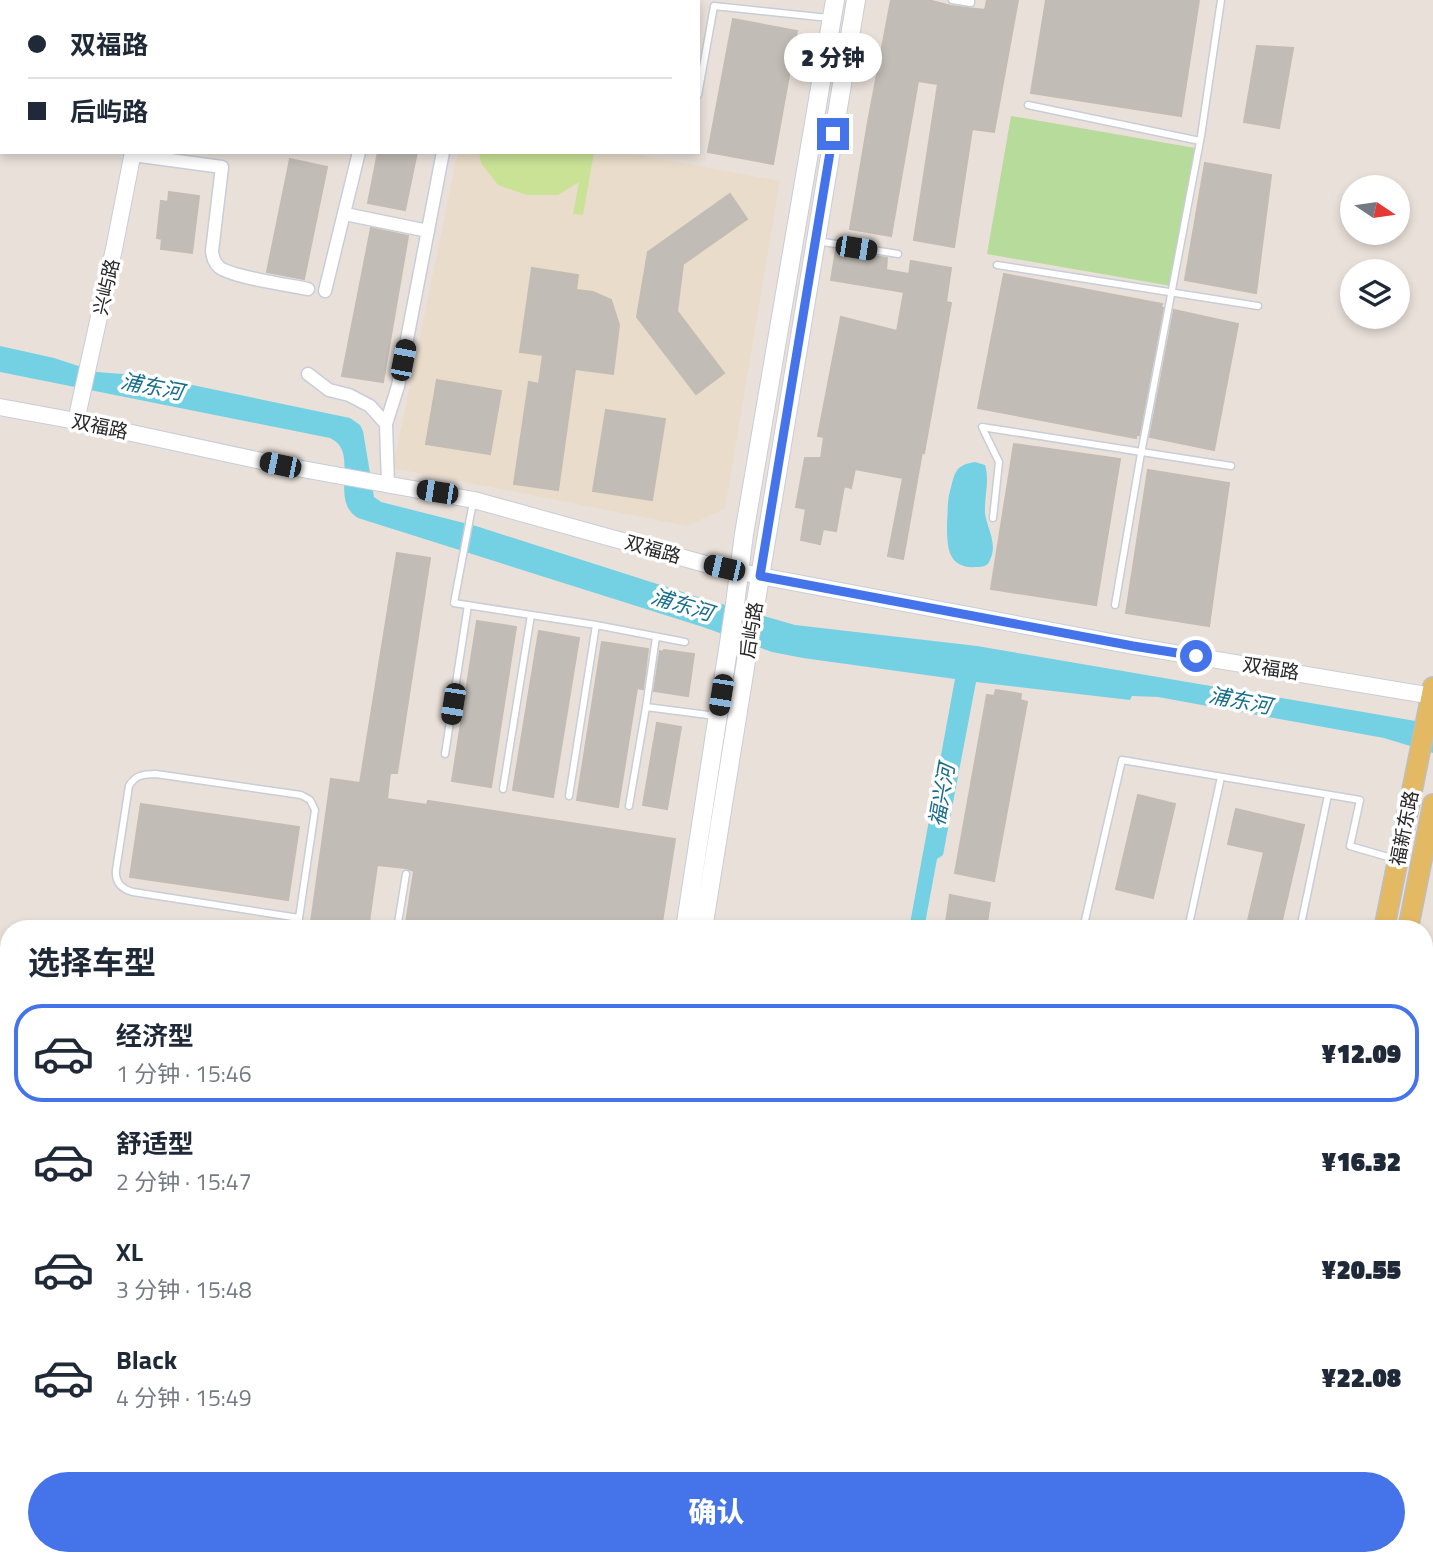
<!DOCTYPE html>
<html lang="zh">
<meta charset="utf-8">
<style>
:root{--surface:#fff;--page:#f6f6f7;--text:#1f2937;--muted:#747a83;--line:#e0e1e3;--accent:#4574ea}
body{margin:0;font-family:"Titillium Web","Noto Sans SC",sans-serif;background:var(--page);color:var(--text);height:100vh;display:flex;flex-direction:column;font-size:26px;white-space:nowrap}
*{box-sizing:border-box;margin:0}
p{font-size:23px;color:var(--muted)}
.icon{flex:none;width:38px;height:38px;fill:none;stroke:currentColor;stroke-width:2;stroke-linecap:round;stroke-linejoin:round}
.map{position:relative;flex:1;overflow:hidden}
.sheet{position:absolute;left:0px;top:920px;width:1433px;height:646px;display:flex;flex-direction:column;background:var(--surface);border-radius:28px 28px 0 0;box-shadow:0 4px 10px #0003}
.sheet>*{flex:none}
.hud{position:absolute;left:0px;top:0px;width:700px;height:154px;box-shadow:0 4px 10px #0003;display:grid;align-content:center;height:154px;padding:0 28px;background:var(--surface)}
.needle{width:46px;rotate:103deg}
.fabs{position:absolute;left:1340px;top:175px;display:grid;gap:14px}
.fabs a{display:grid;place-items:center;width:70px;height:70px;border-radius:50%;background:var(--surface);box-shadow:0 4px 10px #0003;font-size:35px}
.end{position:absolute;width:32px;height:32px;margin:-16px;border:9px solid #4574ea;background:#fff;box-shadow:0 0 0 4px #fff}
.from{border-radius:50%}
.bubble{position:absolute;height:49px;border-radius:24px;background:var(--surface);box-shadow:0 4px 10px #0003;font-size:23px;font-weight:800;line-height:49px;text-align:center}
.car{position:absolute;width:21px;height:42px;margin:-21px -10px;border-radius:9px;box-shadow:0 0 5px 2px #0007;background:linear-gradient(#222 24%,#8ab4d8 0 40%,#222 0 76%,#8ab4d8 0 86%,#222 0)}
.hud b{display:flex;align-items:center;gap:24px;height:66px;font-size:26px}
.hud b+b{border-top:2px solid var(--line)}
.hud i{width:18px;height:18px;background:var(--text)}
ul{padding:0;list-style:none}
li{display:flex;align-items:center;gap:21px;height:98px;margin:0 14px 10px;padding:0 14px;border:4px solid transparent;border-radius:28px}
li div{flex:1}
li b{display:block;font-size:26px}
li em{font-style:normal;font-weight:800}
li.selected{border-color:var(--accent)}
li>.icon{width:63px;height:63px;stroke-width:1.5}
h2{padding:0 28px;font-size:32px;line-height:84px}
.cta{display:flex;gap:14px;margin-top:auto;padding:14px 28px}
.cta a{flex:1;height:80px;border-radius:42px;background:var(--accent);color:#fff;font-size:28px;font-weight:800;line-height:80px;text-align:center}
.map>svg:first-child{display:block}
</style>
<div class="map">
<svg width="1433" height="1565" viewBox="0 0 1433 1565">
<rect width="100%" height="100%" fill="#e9e0d9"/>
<path fill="#e9dcca" d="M458 152H632L633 154 780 181 725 508 688 526 393 468Z"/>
<path fill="#b7db9a" d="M1011 116 1195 148 1171 286 987 254Z"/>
<path fill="#c9e296" d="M479 152H594L583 215 573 214 579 182 558 195H527L498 185 481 163Z"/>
<path fill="#74d1e3" d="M0 346 54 358 97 372 149 376 350 418 360 425 363 431 374 497 381 502 476 526 701 598 795 625 977 646 1433 724V753L1384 738 1158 697 1132 696 1130 700 976 682 943 855 937 859 924 929H909L955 679 803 658 772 652 703 627 358 518C328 500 361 452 330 438L0 372Z
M975 462 985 465C990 481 984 497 985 513 987 528 998 544 990 560 988 566 983 567 977 567 947 569 947 547 947 523 948 512 947 502 950 491 955 474 954 465 975 462Z"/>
<path fill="#c1bcb5" stroke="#c3bcb4" stroke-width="2" d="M891 0H928L951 6 985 10 987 0H1018L994 132 972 129 954 247 914 240 938 84 918 81 891 236 850 229 868 122Z
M1046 0H1199L1181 116 1031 93Z
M733 19 797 31 773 164 708 152Z
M1257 46 1293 48 1279 128 1244 122Z
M378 152H417L405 210 368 203Z
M290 159 327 167 304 279 267 272Z
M1205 163 1271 175 1256 293 1185 280Z
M169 192 199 196 192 253 161 249 162 239 157 238 161 201 168 202Z
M730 194 747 219 683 264 677 311 724 373 696 394 637 317 648 252Z
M371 228 408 236 383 382 342 376Z
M836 250 887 258 886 270 909 274 911 261 951 268 946 302 951 303 924 453 922 452 903 559 888 556 903 478 855 469 851 488 844 486 836 531 823 529 820 544 801 540 806 509 796 507 805 458H821L824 437 818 436 841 317 897 331 904 292 831 280Z
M532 268 578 275 576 290 593 292 611 300 619 325 613 374 575 369 558 490 514 484 529 382 539 384 543 355 520 352Z
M1004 274 1162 304 1161 308H1163L1139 435 1137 434 1136 438 978 408Z
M1174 310 1238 324 1214 450 1150 437Z
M437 380 501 391 490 454 426 444Z
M606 410 665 419 652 500 593 491Z
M1014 444 1120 459 1096 605 991 589Z
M1148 470 1229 483 1209 626 1126 613Z
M397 553 430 558 397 773H390L387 799 427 805 428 801 675 839 661 929H405L414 871 406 868 377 865 368 929H310L331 779 360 783Z
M477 621 516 627 491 787 452 781Z
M539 631 579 638 553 797 513 790Z
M602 642 648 649 643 689 637 688 618 807 577 800Z
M664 650 694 654 688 696 654 691 660 651 663 652Z
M996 690 1021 694 1020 700 1027 702 994 881 955 873 987 695 994 696Z
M657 723 681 727 667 809 643 805Z
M1138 795 1175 804 1153 898 1116 889Z
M141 804 299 827 288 900 130 877Z
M1236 809 1304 825 1280 929H1246L1264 852 1228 844Z
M950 895 990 903 986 929H945Z"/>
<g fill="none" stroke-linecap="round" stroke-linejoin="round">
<g stroke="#c8cdd8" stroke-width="9">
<path id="service" d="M952 0 971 3V0
M698 95 714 6 829 18
M1028 105 1200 141
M817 241 898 254
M997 265 1258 306
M473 502 454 603 596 625 685 642
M993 518 999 462 982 427 1231 466
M1115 605 1140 459 1201 136 1221 0
M656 637 646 707 716 716
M445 754 468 605
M503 789 531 615
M569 796 596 625
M629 806 646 707
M298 929 299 918 315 810 310 800 301 795 156 774C144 774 135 775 129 786L116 870C115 882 121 889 133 892L299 918
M397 929 406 874
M1083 929 1122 760 1360 800 1350 846 1395 859
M1188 929 1221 777
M1300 929 1328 795
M0 1130 9 1072
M0 1262 9 1263
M0 1371 9 1372
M814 1558 867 1563
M991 1558 993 1565
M278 1565 280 1558
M782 1565 783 1558
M1116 1565 1117 1558"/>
</g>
<g stroke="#c8cdd8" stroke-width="15">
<path id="minor" d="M246 2V0
M359 2V0
M471 2V0
M133 155 222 167 212 251C213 258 214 262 219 267 231 277 289 285 308 289
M345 214 428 231
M325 291 359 152
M308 374 329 390 349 395 370 406 386 424 388 484
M386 424 398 386 443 152"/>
</g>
<g stroke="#c8cdd8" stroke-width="18">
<path id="tertiary" d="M151 2V0
M0 407 76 421 280 465 474 500 709 565 760 576 1133 646 1433 696
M76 421 114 249 133 152"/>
</g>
<g stroke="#c8cdd8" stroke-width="20">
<path id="secondary" d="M685 929 735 604 744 534 835 0
M703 929 747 655 856 0
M588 1565 590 1558
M610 1565 611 1558"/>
</g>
<g stroke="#bebebe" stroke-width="22">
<path id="primary" d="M1384 929 1433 687
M1408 929 1433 804
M0 954 9 956
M0 982 9 984
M1424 1168 1433 1170
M1424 1192 1433 1194
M1254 1565 1256 1558
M1281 1565 1283 1558"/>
</g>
<use href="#service" stroke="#fff" stroke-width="6"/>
<use href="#minor" stroke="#fff" stroke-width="12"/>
<use href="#tertiary" stroke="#fff" stroke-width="16"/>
<use href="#secondary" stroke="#fff" stroke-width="18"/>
<use href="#primary" stroke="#e4b963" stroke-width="19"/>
</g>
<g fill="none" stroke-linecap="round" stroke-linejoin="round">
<path stroke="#4574ea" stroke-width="9" d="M833 134 760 576 1133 646 1196 656"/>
</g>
<g text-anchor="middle" stroke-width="7" stroke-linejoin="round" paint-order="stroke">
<g font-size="19" fill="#272727" stroke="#fff">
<text transform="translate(106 287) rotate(-77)" y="7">兴屿路</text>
<text transform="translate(100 426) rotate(12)" y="7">双福路</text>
<text transform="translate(653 549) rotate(16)" y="7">双福路</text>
<text transform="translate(751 630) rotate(-81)" y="7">后屿路</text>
<text transform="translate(1271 668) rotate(9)" y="7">双福路</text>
<text transform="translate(1404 828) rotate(-79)" y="7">福新东路</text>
</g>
<g font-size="21" font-style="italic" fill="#186e8a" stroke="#fff">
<text transform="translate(152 387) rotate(11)" y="7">浦东河</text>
<text transform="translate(682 605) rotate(17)" y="7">浦东河</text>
<text transform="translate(1240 701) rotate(11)" y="7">浦东河</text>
<text transform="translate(942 795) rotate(-80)" y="7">福兴河</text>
</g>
</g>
</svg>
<div class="fabs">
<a><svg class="needle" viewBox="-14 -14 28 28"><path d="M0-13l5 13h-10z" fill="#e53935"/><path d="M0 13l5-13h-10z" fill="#747a83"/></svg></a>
<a><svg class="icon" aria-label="layers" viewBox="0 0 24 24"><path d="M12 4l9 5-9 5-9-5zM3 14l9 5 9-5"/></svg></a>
</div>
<i class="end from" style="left:1196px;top:656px"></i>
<i class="end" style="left:833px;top:134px"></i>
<div class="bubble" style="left:784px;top:33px;width:98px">2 分钟</div>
<i class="car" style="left:856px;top:248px;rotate:99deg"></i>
<i class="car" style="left:403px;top:360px;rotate:11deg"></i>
<i class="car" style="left:280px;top:465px;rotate:282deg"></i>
<i class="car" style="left:437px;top:492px;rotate:279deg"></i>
<i class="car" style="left:724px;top:568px;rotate:283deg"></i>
<i class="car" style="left:721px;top:695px;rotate:189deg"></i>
<i class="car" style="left:453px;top:704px;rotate:189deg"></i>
<div class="hud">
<b><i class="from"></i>双福路</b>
<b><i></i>后屿路</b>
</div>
<section class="sheet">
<h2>选择车型</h2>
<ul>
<li class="selected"><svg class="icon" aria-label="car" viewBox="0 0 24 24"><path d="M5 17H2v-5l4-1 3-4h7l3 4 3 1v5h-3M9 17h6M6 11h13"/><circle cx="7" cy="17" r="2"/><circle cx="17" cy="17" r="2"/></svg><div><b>经济型</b><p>1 分钟 · 15:46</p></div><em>¥12.09</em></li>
<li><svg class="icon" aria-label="car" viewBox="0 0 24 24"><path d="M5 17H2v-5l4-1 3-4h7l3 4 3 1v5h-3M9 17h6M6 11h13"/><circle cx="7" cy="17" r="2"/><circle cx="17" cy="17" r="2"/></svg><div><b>舒适型</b><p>2 分钟 · 15:47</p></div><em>¥16.32</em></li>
<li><svg class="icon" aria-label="car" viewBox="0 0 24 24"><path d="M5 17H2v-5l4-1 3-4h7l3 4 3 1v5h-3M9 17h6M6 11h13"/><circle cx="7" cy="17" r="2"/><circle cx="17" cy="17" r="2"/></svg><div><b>XL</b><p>3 分钟 · 15:48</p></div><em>¥20.55</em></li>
<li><svg class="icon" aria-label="car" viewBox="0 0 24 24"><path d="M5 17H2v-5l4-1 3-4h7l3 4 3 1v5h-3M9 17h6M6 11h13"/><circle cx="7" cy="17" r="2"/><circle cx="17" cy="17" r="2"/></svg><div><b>Black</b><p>4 分钟 · 15:49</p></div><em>¥22.08</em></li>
</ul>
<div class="cta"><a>确认</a></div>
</section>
</div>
